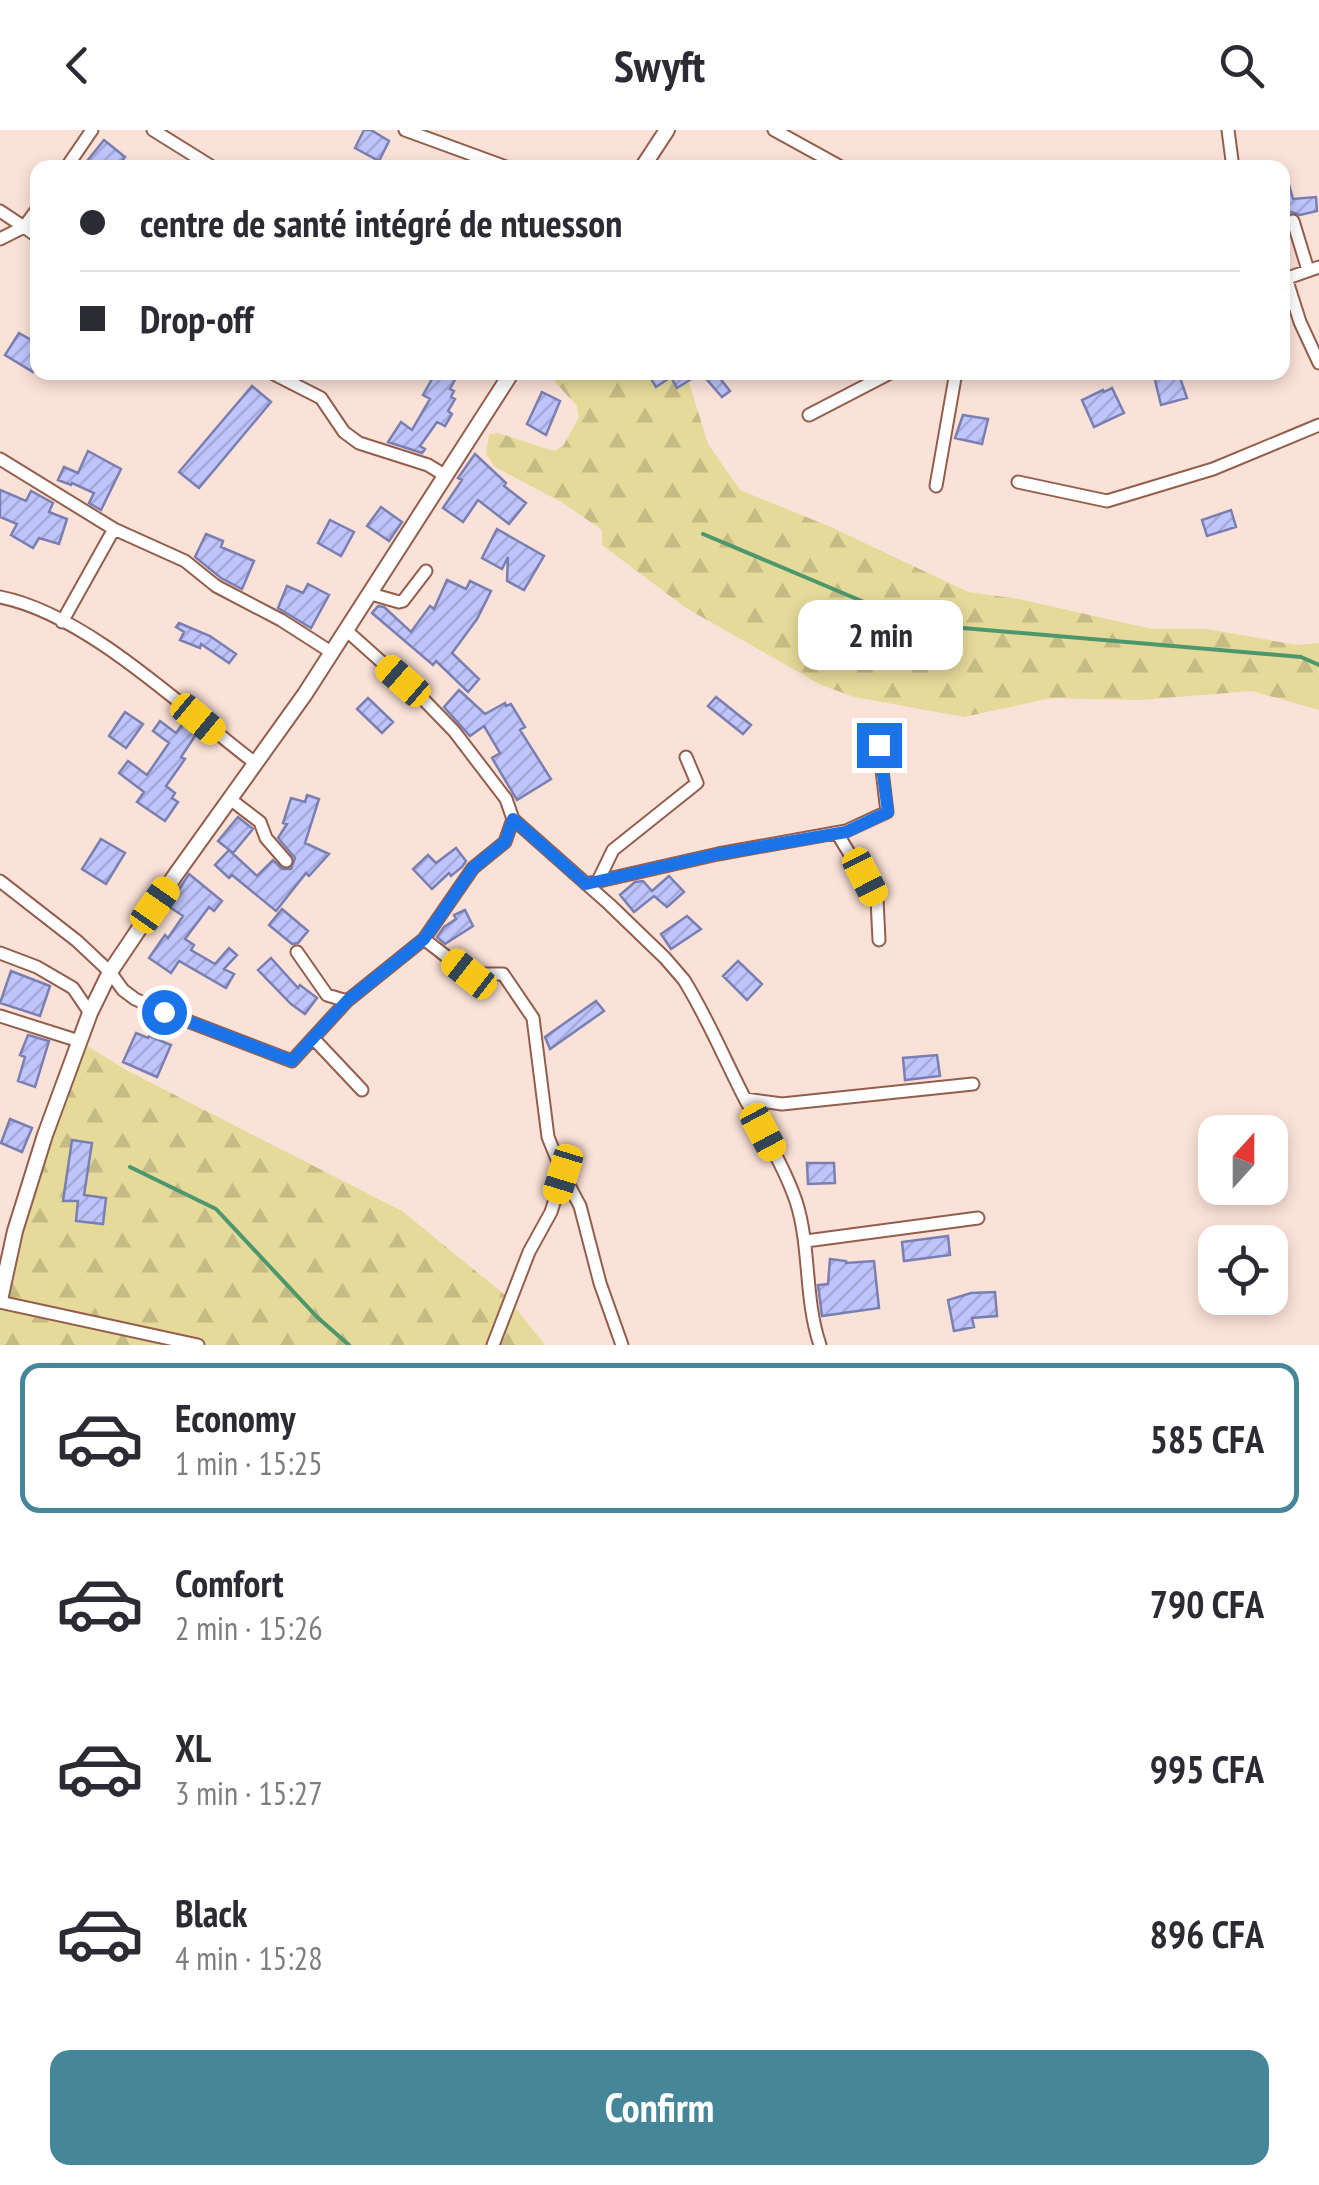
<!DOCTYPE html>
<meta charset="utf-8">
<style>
:root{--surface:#fff;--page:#f2f2f3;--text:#2b2b33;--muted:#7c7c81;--line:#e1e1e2;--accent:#458699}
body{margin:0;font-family:"PT Sans Narrow",sans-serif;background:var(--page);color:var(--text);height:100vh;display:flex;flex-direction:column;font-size:38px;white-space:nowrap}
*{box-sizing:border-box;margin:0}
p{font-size:32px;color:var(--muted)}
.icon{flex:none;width:55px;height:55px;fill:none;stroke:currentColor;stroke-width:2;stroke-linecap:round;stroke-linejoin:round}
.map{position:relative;height:1215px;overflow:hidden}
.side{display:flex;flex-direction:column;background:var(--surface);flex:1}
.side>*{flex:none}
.top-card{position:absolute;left:30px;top:30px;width:1260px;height:220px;border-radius:20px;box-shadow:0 5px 15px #0003;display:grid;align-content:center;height:220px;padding:0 50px;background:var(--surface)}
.needle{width:65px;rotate:21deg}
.fabs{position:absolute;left:1198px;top:985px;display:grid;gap:20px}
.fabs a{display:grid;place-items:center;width:90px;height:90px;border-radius:20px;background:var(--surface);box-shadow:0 5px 15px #0003;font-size:50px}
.end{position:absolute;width:45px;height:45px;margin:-22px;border:12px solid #1a73e8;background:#fff;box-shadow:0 0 0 5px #fff}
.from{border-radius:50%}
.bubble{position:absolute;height:70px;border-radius:20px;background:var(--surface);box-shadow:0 5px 15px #0003;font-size:32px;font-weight:600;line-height:70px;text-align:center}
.car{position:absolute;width:30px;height:60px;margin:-30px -15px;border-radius:12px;box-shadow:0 0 8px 2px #0007;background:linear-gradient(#f5c518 24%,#345 0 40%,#f5c518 0 76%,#345 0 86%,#f5c518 0)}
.top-card b{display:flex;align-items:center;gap:35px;height:95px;font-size:38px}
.top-card b+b{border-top:2px solid var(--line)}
.top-card i{width:25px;height:25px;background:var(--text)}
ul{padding:18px 0 0;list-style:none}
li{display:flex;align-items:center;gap:30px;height:150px;margin:0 20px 15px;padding:0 30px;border:5px solid transparent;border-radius:20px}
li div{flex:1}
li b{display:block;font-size:38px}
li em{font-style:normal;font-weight:600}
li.active{border-color:var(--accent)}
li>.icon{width:90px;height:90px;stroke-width:1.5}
.button{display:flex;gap:20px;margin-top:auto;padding:20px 50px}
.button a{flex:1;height:115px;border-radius:20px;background:var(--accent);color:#fff;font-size:40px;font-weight:600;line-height:115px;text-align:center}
header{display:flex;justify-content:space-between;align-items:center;height:130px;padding:0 50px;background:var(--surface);font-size:45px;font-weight:600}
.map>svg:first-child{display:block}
</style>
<header><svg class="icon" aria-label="back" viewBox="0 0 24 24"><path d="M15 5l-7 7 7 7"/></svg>Swyft<svg class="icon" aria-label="search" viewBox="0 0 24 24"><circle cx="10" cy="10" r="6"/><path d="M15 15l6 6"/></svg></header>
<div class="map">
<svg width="1319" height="1215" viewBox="0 0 1319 1215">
<defs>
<pattern id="forest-firs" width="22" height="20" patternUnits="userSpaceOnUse" patternTransform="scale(2.5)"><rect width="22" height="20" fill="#e5da9a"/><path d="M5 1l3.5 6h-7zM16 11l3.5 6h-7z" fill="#c5bb84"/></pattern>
<pattern id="building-hatch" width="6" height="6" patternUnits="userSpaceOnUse" patternTransform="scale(2.5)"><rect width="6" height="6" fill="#bfc5fc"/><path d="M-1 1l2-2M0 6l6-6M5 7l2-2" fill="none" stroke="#a5a9d7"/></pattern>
</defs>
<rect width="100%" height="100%" fill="#fbe2d9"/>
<path fill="url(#forest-firs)" d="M609 242 686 243 708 314 740 360 831 397 968 462 1019 469 1152 499H1207L1297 515 1319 513V580L1252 561 1141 570 1051 568 964 587 854 567 821 555 686 478 602 415V400L563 373 495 337 486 324 489 304 498 303 554 321 563 316 579 287 577 276 555 252 557 243H590L603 246Z
M79 911 128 941 402 1081 505 1165 545 1215H0V1170Z"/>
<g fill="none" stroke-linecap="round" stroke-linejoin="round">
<path stroke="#4d976d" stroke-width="4" d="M703 404 916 494 1301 527 1319 535
M130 1037 216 1079 317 1187 349 1215"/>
</g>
<path fill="url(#building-hatch)" stroke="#7a7fb1" stroke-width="2.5" d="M364 0H371L389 11 379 31 355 18Z
M104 10 125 27 117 38H95L87 31Z
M1282 44H1286L1293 69 1316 67 1317 81 1300 85 1291 82 1282 90Z
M19 203 38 214V235L33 242 5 225Z
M436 242H459L450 259 454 261 451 267 455 269 448 281 452 284 445 296 437 292 420 316 425 319 422 323 388 312 401 292 412 300 430 269 423 265Z
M647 242H715L730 261 722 267 701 243 677 258 671 247 656 257Z
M1153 242H1178L1187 268 1161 275Z
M252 256 271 272 199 358 179 342Z
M1112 258 1124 283 1094 297 1082 270 1103 260 1104 262Z
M542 262 560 271 546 305 527 294Z
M963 285 988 289 982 314 955 308Z
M88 321 121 339 101 380 89 373 94 363 72 353 71 355 58 350 64 337 78 343Z
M475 324 506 353 504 356 526 373 509 394 478 370 463 392 443 378 462 350 458 348Z
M0 360 26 371 31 361 53 373 49 382 67 389 59 414 39 408 33 418 11 405 17 394 0 387Z
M381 377 402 392 389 411 367 396Z
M1231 380 1236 397 1207 406 1202 390Z
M330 390 354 402 341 426 318 413Z
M497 399 544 426 524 460 507 451 508 427 502 439 482 428Z
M206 404 223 411 221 417 254 431 242 459 221 448 195 427Z
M447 450 466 459 470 451 491 461 477 489 452 523 479 549 468 562 436 531 433 535 372 483 378 476 384 477 411 502 430 476 434 479Z
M308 454 329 465 311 498 278 478 287 456 303 463Z
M179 493 210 506 236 524 229 533 201 514 200 518 180 510 184 502 176 497Z
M459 560 485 584 505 573 506 576 511 574 525 597 520 600 551 649 517 670 492 628 500 623 484 596 470 606 444 577Z
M716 567 751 595 743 604 708 576Z
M368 568 393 592 382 603 357 579Z
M125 582 143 594 126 618 109 606Z
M186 589 199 600 181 627 185 629 166 656 175 663 172 668 178 672 165 691 137 672 144 662 119 643 128 631 147 645 169 613 153 601 160 591 176 603Z
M307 665 319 669 305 713 329 724 309 746 306 743 276 781 232 745 229 748 215 735 229 720 257 746 273 730 282 739H291L295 728 278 708 287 694 283 693 291 668 305 672Z
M238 687 253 699 233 723 218 711Z
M101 709 125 723 106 754 82 739Z
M456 718 466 731 462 737 451 746 449 743 432 759 413 739 428 725 436 733Z
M189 744 222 771 214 781 209 777 185 809 194 815 191 820 215 834 229 818 237 825 224 839 234 844 226 858 179 831 171 843 149 828 165 805 168 808 183 786 168 776Z
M669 746 684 762 667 777 654 766 634 782 620 765 635 752 643 751 652 761Z
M282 779 308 801 298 813 292 814 269 795Z
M465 780 473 796 445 814 437 807 444 797 456 789 454 785Z
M687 786 701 799 671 819 661 804Z
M271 828 298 858 300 855 317 868 305 884 291 874 258 840Z
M738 831 762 854 747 870 723 846Z
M11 841 50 856 40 886 0 873Z
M596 871 604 881 550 919 545 907Z
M136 903 148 908 149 906 171 915 157 947 123 932Z
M28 905 49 911 35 957 18 951 25 927 20 925Z
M937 925 940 946 905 950 903 928Z
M10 989 32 998 22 1022 1 1013Z
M72 1010 92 1013 84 1065 106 1068 103 1094 76 1091 78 1071H63Z
M807 1033H834L835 1053 808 1054Z
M948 1106 950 1125 904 1131 902 1112Z
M830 1129 846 1131V1133L874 1131 879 1178 822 1186 818 1155 828 1154Z
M995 1162 997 1186 972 1188 974 1197 954 1201 948 1170 971 1163Z"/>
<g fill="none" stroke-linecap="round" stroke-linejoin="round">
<g stroke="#945e4c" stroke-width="15">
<path id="minor" d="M153 0 214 38
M405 0 509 38
M774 0 843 38
M1228 0 1233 38
M66 38 92 0
M38 78 24 97 38 107
M0 81 24 97
M1293 91 1308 140
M0 109 24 97
M1286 148 1300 192 1319 233
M1282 150 1319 137
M270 242 321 268 344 302 359 313 428 335 446 346
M809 285 892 242
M0 329 114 399 185 431 216 456 281 490 331 522
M1018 352 1107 371 1213 339 1319 295
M936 356 956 242
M371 464 399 472 403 471 426 441
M0 467C87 484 185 580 255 633
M62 492 114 399
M347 501 422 568 454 601 506 669 513 689 609 774 665 828 684 850C707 887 724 928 744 967 762 1001 783 1034 796 1071 811 1118 804 1168 820 1215
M230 669 260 692 266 708 286 731
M837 703 877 769 879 810
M0 751 77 811 110 842 123 860 135 869 164 882 292 931 347 871 424 809 473 738 505 712 513 689
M598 751 613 720 697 653 686 627
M586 754 718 724 846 701 887 682 879 615
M424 809 469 844H503L533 888 548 1007 563 1044 580 1076 600 1153 622 1215
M297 822 327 865 347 871
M0 823 37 837 73 858 90 883
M0 886 79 911
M313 908 362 960
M745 969 782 974 973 954
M806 1111 978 1088
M0 1172 198 1215
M493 1215 529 1122 551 1082 563 1044"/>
</g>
<g stroke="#945e4c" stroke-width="18">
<path id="tertiary" d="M642 38 667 0
M0 1170 15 1101 45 1005 90 883 110 842 174 747 305 564 512 242"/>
</g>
<use href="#minor" stroke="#fff" stroke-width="11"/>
<use href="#tertiary" stroke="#fff" stroke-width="14"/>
</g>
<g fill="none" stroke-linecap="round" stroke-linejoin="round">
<path stroke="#1a73e8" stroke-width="12" d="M164 882 292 931 347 871 424 809 473 738 505 712 513 689 586 754 718 724 846 702 888 682 879 615"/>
</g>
</svg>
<div class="fabs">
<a><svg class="needle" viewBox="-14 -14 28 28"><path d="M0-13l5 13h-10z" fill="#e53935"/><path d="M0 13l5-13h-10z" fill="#7c7c81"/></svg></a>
<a><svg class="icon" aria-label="locate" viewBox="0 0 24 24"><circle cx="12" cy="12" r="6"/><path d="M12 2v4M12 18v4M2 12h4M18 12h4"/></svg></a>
</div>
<i class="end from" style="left:164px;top:882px"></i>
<i class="end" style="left:879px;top:615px"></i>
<div class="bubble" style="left:798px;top:470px;width:165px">2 min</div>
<i class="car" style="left:403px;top:551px;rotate:311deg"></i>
<i class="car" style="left:198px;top:589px;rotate:130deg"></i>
<i class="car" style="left:865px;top:747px;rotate:153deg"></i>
<i class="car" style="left:155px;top:775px;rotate:35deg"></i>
<i class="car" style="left:469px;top:844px;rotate:308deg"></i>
<i class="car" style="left:763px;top:1002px;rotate:152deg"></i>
<i class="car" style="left:563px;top:1044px;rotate:197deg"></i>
<div class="top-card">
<b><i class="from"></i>centre de santé intégré de ntuesson</b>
<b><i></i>Drop-off</b>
</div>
</div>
<section class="side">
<ul>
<li class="active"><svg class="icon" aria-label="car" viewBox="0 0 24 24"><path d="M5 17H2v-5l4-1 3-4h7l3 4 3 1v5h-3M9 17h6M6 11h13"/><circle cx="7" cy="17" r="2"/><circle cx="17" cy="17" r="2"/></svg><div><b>Economy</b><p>1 min · 15:25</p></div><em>585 CFA</em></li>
<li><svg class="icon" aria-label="car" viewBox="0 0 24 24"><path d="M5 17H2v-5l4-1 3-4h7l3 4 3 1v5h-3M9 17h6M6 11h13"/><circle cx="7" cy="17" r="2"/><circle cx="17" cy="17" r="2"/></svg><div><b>Comfort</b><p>2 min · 15:26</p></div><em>790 CFA</em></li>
<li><svg class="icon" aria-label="car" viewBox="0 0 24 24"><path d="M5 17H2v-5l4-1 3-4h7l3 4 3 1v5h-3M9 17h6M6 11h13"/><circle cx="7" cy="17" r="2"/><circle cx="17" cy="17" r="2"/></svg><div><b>XL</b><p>3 min · 15:27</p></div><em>995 CFA</em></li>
<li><svg class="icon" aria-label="car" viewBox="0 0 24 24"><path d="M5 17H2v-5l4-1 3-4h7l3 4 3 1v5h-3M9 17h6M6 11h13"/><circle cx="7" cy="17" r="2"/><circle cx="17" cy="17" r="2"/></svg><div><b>Black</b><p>4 min · 15:28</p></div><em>896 CFA</em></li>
</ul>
<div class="button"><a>Confirm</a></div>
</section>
